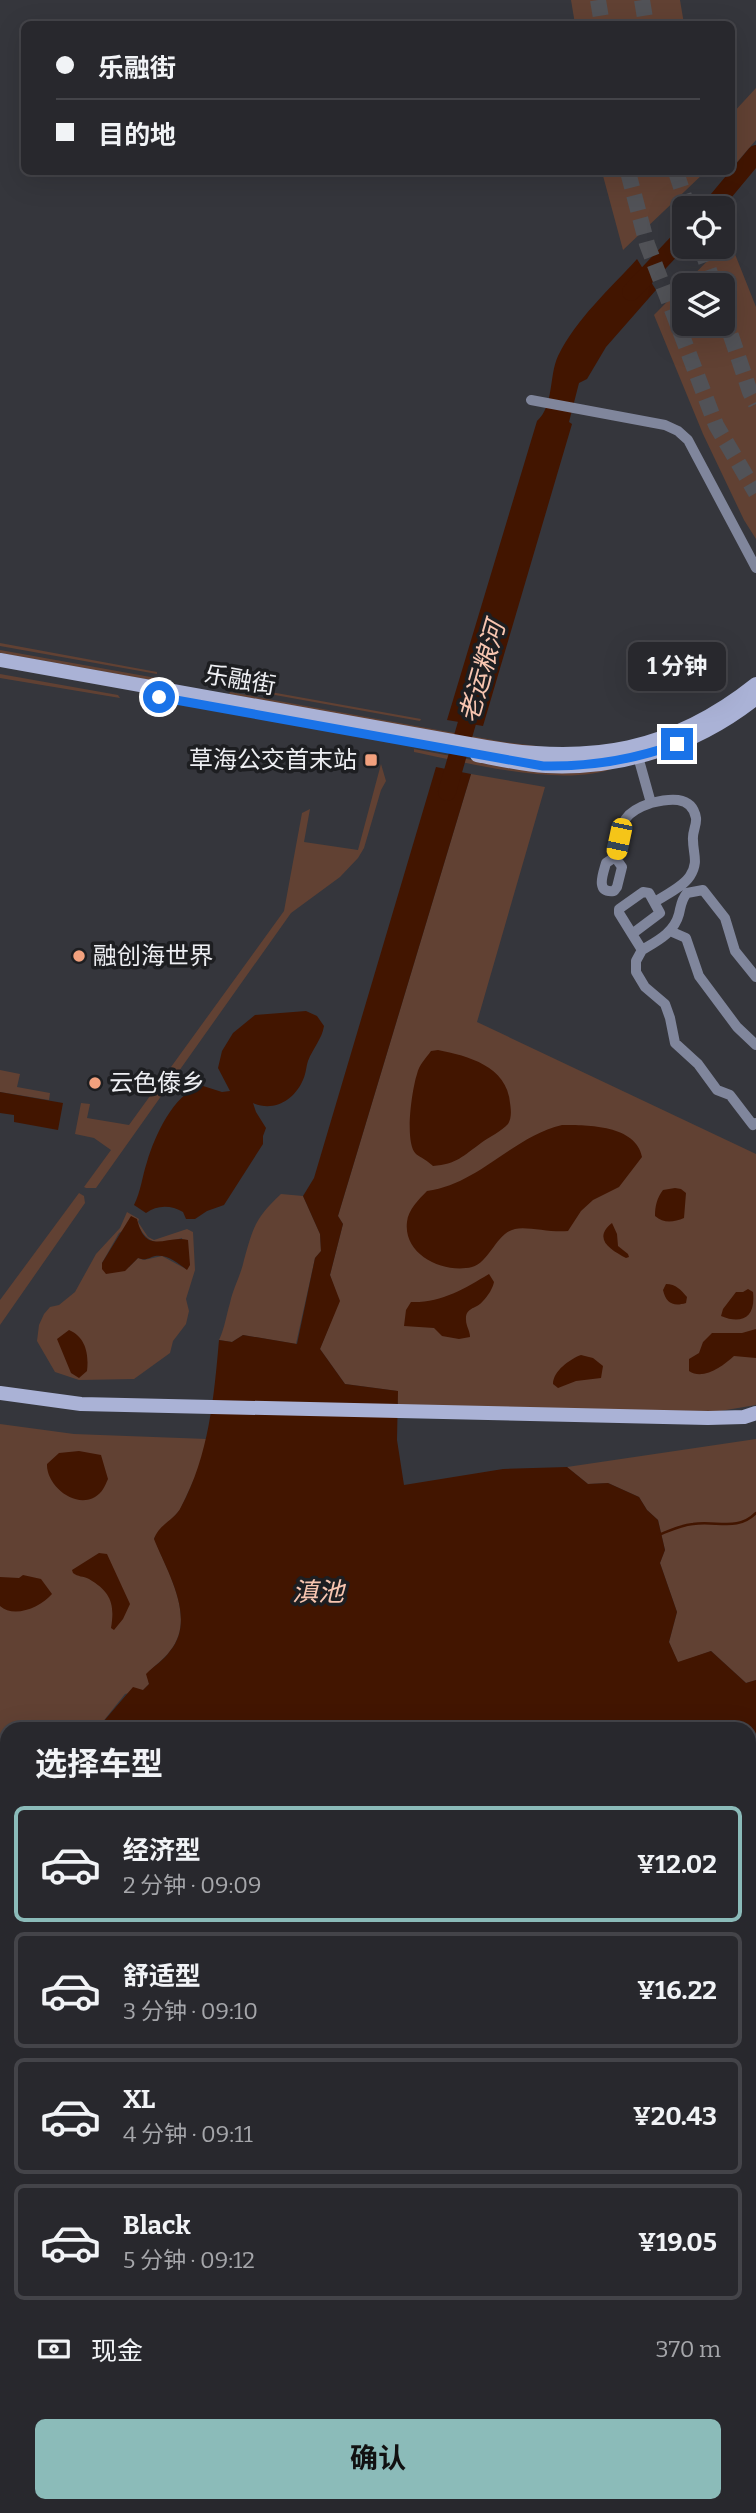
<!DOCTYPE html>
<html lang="zh">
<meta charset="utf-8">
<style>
:root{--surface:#28282d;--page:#343439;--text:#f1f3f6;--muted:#a5a6aa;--line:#444449;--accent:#8bbbb9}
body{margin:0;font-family:Bitter,"Noto Sans SC",serif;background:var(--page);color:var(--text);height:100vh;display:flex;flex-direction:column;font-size:26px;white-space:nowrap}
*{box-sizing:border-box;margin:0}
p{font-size:23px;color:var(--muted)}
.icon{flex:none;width:38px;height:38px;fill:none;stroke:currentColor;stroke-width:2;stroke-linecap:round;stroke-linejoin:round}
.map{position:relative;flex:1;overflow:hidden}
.side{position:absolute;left:0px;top:1722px;width:756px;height:791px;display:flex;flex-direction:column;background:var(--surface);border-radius:21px 21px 0 0;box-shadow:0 7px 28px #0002,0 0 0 2px var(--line)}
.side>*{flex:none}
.banner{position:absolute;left:21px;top:21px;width:714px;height:154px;border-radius:10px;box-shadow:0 7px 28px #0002,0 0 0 2px var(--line);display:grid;align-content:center;height:154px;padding:0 35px;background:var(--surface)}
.fabs{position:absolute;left:672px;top:196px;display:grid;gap:14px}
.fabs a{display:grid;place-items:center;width:63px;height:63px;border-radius:10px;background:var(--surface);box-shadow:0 7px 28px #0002,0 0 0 2px var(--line);font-size:35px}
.end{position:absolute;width:32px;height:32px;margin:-16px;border:9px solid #1a73e8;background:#fff;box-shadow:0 0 0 4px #fff}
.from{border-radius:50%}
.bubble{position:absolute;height:49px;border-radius:10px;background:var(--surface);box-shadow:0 7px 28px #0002,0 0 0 2px var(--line);font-size:23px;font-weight:700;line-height:49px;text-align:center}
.car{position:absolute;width:21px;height:42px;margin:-21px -10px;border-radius:9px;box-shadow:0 0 5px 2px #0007;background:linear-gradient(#f5c518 24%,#345 0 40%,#f5c518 0 76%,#345 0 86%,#f5c518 0)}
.banner b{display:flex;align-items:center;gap:24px;height:66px;font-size:26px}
.banner b+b{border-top:2px solid var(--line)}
.banner i{width:18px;height:18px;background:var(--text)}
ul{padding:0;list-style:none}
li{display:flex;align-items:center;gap:21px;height:116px;margin:0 14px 10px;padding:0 21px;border:4px solid var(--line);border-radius:10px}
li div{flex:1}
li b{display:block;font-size:26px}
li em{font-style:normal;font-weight:700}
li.current{border-color:var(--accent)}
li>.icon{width:63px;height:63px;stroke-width:1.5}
h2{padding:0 35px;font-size:32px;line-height:84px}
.pay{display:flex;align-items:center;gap:18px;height:77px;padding:0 35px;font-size:26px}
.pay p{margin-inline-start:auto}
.primary-button{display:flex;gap:14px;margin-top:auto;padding:14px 35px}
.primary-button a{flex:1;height:80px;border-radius:10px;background:var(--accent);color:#111;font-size:28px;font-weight:700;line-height:80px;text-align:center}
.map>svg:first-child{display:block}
</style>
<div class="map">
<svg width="756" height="2513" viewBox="0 0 756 2513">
<rect width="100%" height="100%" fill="#35363c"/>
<path fill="#614133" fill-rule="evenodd" d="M571 0H680L684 24H575Z
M756 88V140L732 168V114Z
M602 172H705L623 250Z
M729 239 756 307V539L744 520 703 434 654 315ZM684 285H723V324H684Z
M0 643 157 672V674L0 646Z
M0 650 156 678V681L0 653Z
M0 674 118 695 120 698 0 678Z
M232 685 421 719 420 721 231 687Z
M230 692 504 742 545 747 504 745 229 694Z
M414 749 520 769 615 768C561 788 470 763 414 752Z
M381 764 386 781 381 790 364 848 358 858 340 877 291 913 96 1188H86L84 1187 111 1150 94 1138 75 1134 81 1103 90 1104 87 1118 129 1125 284 911 302 813 310 809 304 842 358 850Z
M471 774 545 787 477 1022 756 1154V1405L708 1413 398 1405 397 1391 345 1384 320 1349 339 1301 330 1275 343 1224 338 1216Z
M0 1070 20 1074 17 1087 50 1093 49 1100 0 1092Z
M79 1193 84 1196 85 1203 0 1325V1300Z
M281 1194 303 1196 320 1234 321 1251 315 1258 296 1344 243 1335 232 1342 219 1340C225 1327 226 1316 230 1303 233 1288 241 1275 244 1260 253 1228 255 1218 281 1194Z
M127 1212 139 1219 138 1222 148 1237 154 1240 187 1229 193 1232 195 1270 186 1299 189 1311 186 1324 173 1341 170 1353 134 1379 79 1380 55 1372 37 1341 39 1325 44 1314 50 1307 59 1305 75 1292 96 1254 120 1228ZM137 1223C149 1247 159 1244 182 1238L186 1269 162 1256 144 1260 138 1258 129 1267 102 1263 119 1233Z
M0 1424 74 1434 207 1439 200 1466 180 1510 154 1538C167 1572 197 1618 170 1651 164 1659 154 1666 147 1674L149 1684 143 1690 125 1694 97 1729H7V1799L0 1804Z
M756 1439V1680L746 1683 711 1651 678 1663 669 1642 677 1612 660 1563 665 1550 658 1520 647 1510 639 1497 608 1483 588 1484 567 1467Z
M756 2371V2513H253L257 2506H749V2373Z"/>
<path fill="#421500" d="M637 259 656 290 606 347 587 379 579 383 569 422 572 424 483 726 447 720 537 421C554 406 549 375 558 356 576 319 610 289 637 259Z
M436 767 471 774 338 1216 343 1224 330 1275 340 1301 320 1349 345 1384 398 1391 397 1440 404 1485 503 1469 567 1467 588 1484 608 1483 639 1497 647 1510 658 1520 665 1550 660 1563 677 1612 669 1642 678 1662 711 1651 746 1683 756 1680V2371L749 2373V1729H97L133 1687 143 1690 149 1684 146 1674C154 1666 164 1660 170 1651 197 1618 167 1572 154 1539 159 1524 175 1520 181 1507 209 1455 214 1397 219 1340L232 1342 243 1335 297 1344 315 1258 321 1251 320 1234 303 1196 314 1178Z
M306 1011 317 1016 324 1026C322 1039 313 1048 308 1061 306 1067 306 1075 302 1082 293 1101 273 1112 253 1103L256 1112 266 1128 263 1136V1144L224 1205 207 1211 195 1219H186L183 1212C171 1205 157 1205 146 1213L134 1205C141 1191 142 1177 147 1162 155 1135 173 1096 200 1085L222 1092 230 1091 218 1068 222 1051 233 1033 255 1015Z
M438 1050C468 1056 507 1066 510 1103 511 1109 512 1118 508 1124 502 1131 489 1137 481 1143 463 1156 457 1164 433 1166 428 1161 420 1157 416 1154 404 1143 412 1089 417 1074 419 1065 426 1058 431 1051Z
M0 1092 63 1103 58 1130 14 1122V1115L0 1113Z
M562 1125C588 1125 636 1125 642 1157L619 1187 593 1200 581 1211 568 1231C551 1233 527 1226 515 1229 496 1233 490 1262 472 1267 444 1274 403 1255 407 1222 408 1210 419 1199 427 1191 479 1184 512 1137 562 1125Z
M675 1188 681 1189 686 1193 684 1218C674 1222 664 1224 655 1216 655 1206 657 1198 663 1190Z
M131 1216 137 1219C146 1257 167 1234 188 1240L190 1265 187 1270C178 1263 167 1254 155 1256 148 1258 146 1261 138 1258L125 1271 106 1274 102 1269V1263Z
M612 1223 617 1234 618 1246 628 1254 629 1257 626 1258C611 1250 592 1239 612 1223Z
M489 1274 494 1282C493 1288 488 1296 483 1301 477 1309 465 1307 466 1320 466 1326 470 1331 470 1337L459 1339 442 1336 434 1328 404 1326 406 1310 411 1302C441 1303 464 1289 489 1274Z
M666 1284C676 1284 681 1290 687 1297L686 1303C673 1307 666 1303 663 1290Z
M748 1289 753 1292C756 1317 742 1325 721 1316L723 1309 736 1292H743Z
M756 1329V1358L734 1356C723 1366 703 1381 689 1371V1359L699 1353 703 1342 712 1333H742Z
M69 1330C86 1337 89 1355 87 1371L79 1378 71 1373 57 1339Z
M581 1355 593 1358 603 1366 601 1378 576 1381 558 1388 553 1384C553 1371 570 1359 581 1355Z
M79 1451 101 1455 108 1479C105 1486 102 1493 95 1497 74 1509 46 1485 47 1464L59 1453Z
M99 1553 107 1554 130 1604 123 1619 114 1630 111 1628C115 1604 111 1592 89 1579 83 1576 78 1577 73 1573L72 1570Z
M23 1575 41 1579 52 1594C41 1607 14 1619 0 1606V1577L19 1578Z
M7 1799V2506H290L291 2513H0V1804Z
M749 2394H756V2460L749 2462Z"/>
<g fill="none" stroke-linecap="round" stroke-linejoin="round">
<path stroke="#421500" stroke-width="2.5" d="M661 1534C671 1530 682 1525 693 1524 716 1520 737 1532 756 1513"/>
<path stroke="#421500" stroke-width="18" d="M711 208 756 154
M631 292 684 236
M447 792 473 702"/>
<path stroke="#515257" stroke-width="16" stroke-dasharray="16 8" stroke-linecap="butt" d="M598 0 602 24
M642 0 646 24
M628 172 647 244 716 425 756 493
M676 172 688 208
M701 247 714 285
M723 312 750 392 756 404"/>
<path stroke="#80869c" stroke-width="10" d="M531 400 665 425 678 431 688 440 756 568
M651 803C667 799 692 794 696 818 697 825 692 832 693 840 693 854 699 862 690 876 683 887 665 895 655 902
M615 857 622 867 617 887 614 891C595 893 603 874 606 863L615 857C622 827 618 814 651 803L637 753
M643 892 649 893 660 913 632 934 619 913V909Z
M670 931 686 938 699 976 737 1027 756 1045
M632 934 642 950 636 961V972L645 987 665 1004 670 1018 675 1043 698 1064 717 1090 730 1095 753 1125 756 1123
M642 950C657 941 674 933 679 914 681 906 681 900 687 893L703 890 725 918 735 951 756 977"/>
<path stroke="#aab2d6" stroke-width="14" d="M0 660 486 747C590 765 672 751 756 684
M477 755C499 759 523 765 546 766 621 770 697 745 756 698
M0 1393 81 1404 708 1418 744 1417 756 1413"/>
</g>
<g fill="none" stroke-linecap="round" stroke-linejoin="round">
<path stroke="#1a73e8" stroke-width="9" d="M159 697 543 766C590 767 633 760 677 744"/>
</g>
<g fill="#f2a17e" stroke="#1d1e21" stroke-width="2.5">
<rect x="364" y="753" width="14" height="14" rx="3.5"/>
<circle cx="79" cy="956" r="7"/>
<circle cx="95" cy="1083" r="7"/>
</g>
<g text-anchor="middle" stroke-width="7" stroke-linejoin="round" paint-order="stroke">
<g font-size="24" fill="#edeef2" stroke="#1d1e21">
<text transform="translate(240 680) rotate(10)" y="8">乐融街</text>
</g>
<g font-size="24" fill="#edeef2" stroke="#1d1e21" text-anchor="start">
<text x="357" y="768" text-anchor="end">草海公交首末站</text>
<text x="93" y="964">融创海世界</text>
<text x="109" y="1091">云色傣乡</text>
</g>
<g font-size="26" font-style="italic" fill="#f7c5b0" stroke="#1d1e21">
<text transform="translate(482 672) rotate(-74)" y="9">老运粮河</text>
<text x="318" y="1601">滇池</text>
</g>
</g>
</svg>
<div class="fabs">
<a><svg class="icon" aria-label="locate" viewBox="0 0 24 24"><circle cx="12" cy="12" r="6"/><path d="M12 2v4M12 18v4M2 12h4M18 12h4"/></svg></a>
<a><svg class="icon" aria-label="layers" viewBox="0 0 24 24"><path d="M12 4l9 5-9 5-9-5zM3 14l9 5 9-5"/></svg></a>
</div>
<i class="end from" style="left:159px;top:697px"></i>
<i class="end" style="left:677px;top:744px"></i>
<div class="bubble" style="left:628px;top:642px;width:98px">1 分钟</div>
<i class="car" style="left:619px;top:839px;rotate:192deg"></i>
<div class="banner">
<b><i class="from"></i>乐融街</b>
<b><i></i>目的地</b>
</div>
<section class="side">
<h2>选择车型</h2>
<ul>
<li class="current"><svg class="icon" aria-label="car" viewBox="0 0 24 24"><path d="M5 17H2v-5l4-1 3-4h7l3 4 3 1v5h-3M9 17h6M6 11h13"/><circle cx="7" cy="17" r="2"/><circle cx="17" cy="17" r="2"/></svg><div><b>经济型</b><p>2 分钟 · 09:09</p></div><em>¥12.02</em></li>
<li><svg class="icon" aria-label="car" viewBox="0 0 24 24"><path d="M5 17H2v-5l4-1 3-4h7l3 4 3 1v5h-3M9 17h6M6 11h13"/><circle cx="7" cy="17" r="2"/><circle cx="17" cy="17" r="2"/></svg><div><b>舒适型</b><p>3 分钟 · 09:10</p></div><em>¥16.22</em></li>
<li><svg class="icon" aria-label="car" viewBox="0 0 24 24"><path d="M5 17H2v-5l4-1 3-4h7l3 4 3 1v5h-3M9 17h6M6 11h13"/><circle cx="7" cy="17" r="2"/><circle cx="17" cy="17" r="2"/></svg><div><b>XL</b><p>4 分钟 · 09:11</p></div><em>¥20.43</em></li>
<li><svg class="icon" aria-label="car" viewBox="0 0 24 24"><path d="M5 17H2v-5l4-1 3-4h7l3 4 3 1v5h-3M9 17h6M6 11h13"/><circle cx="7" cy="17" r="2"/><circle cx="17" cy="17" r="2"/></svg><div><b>Black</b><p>5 分钟 · 09:12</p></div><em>¥19.05</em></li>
</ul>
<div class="pay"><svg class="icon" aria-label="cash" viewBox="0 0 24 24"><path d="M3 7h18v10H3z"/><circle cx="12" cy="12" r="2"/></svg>现金<p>370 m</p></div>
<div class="primary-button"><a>确认</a></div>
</section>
</div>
